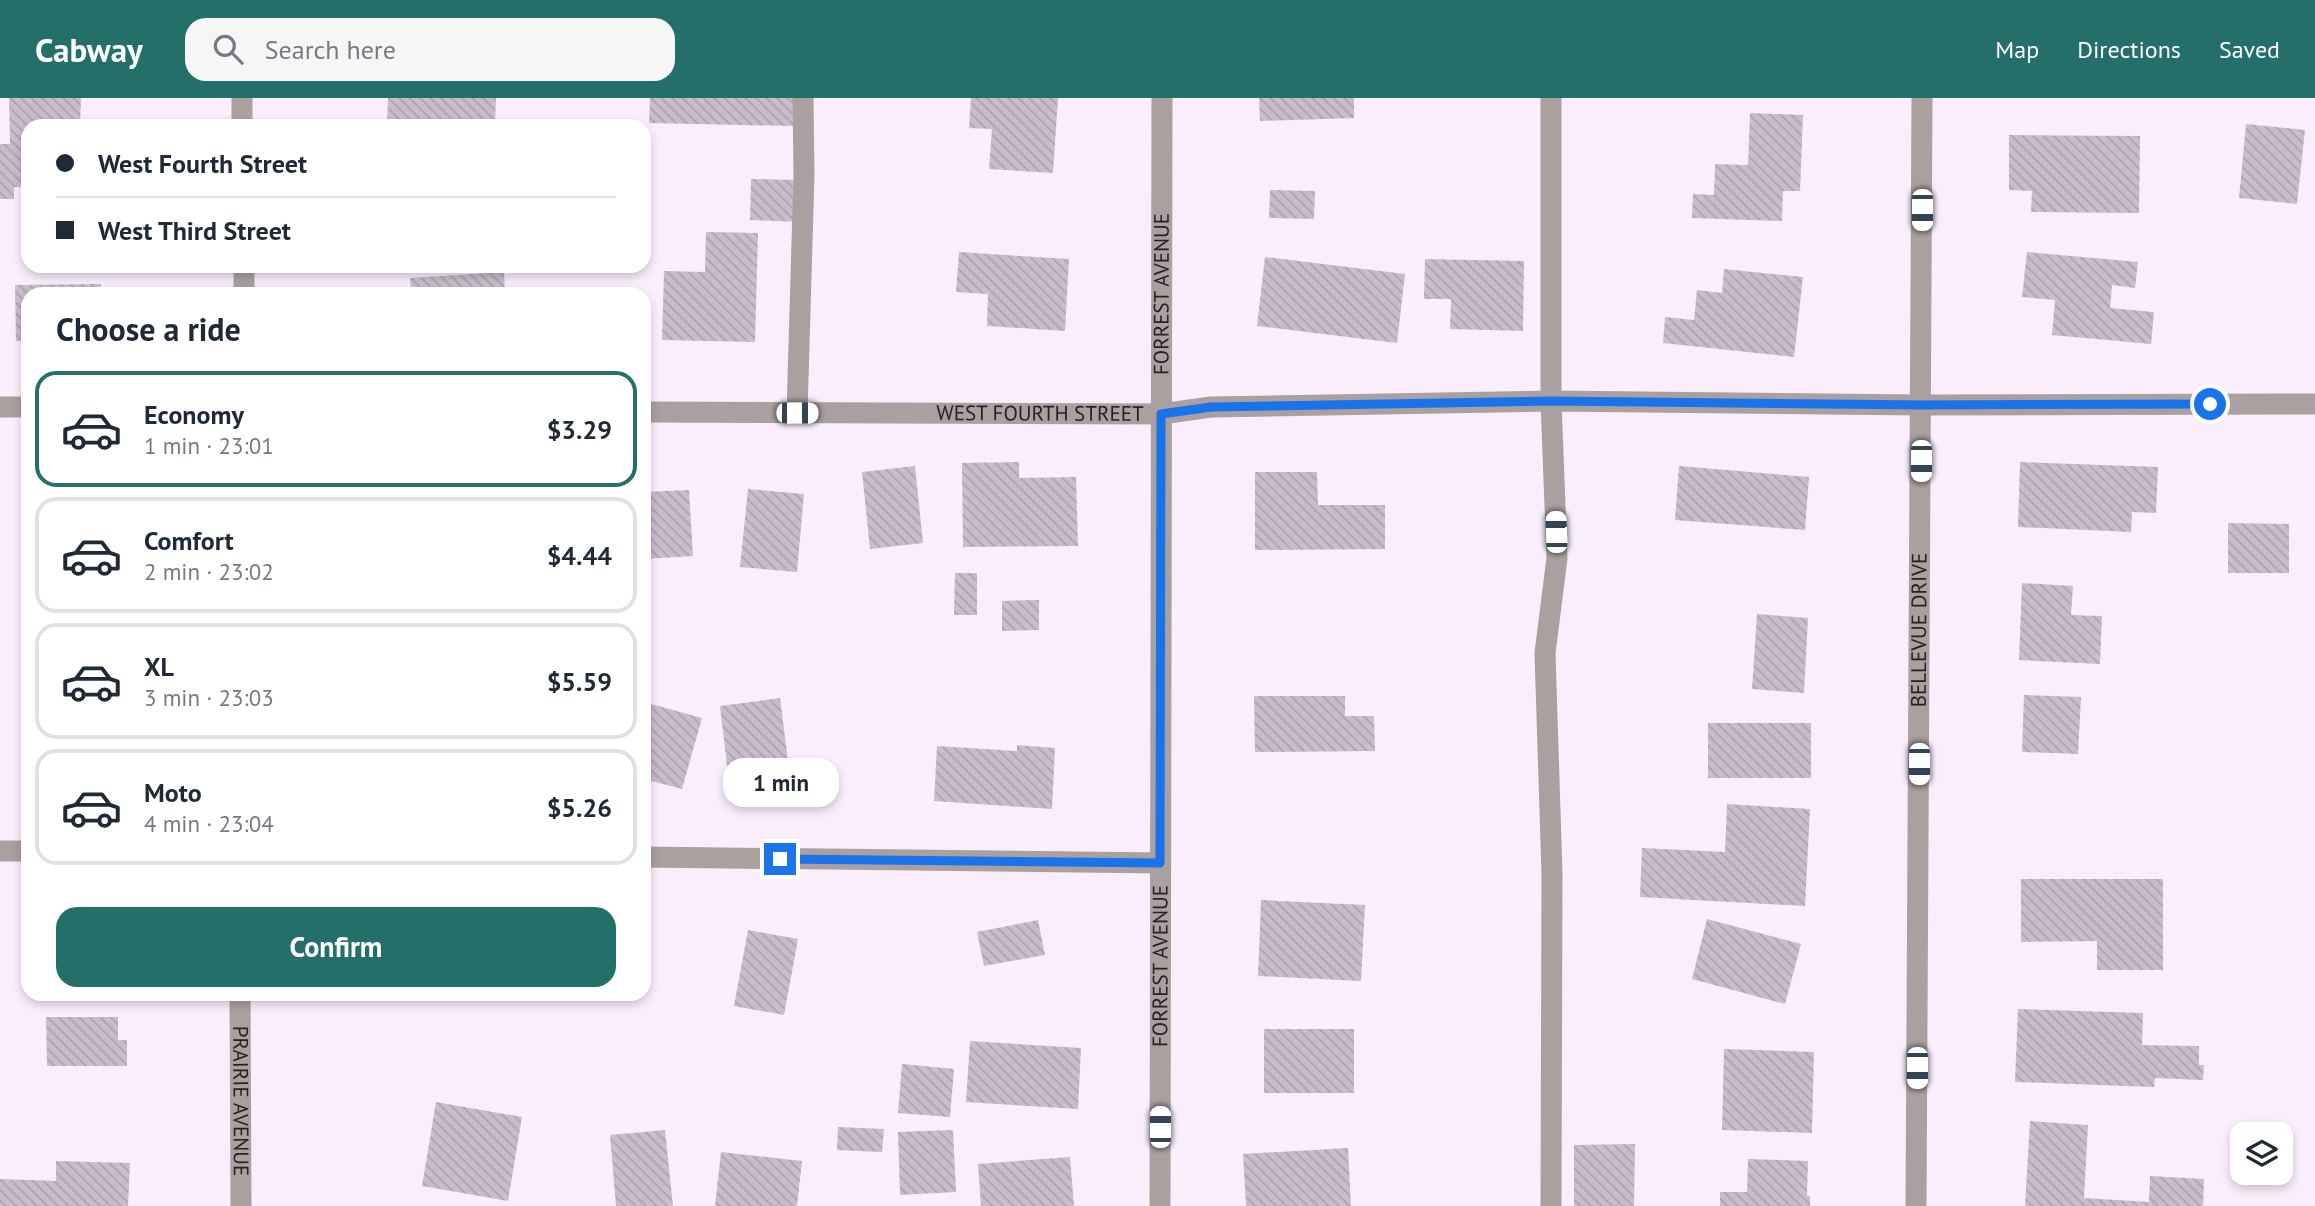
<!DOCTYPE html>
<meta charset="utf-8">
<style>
:root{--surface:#fff;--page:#f6f6f7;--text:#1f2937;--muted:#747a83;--line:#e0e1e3;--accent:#256f6b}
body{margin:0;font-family:"PT Sans",sans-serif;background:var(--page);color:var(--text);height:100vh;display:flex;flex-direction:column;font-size:26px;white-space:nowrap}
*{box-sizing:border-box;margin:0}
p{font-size:23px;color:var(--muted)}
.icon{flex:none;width:38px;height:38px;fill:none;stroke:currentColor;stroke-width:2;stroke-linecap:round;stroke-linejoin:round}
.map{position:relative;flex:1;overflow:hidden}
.sheet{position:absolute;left:21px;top:189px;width:630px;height:714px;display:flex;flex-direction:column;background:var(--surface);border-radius:21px;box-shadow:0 4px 10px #0003}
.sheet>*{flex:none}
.guide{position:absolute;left:21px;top:21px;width:630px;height:154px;border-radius:21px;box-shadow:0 4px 10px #0003;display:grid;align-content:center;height:154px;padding:0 35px;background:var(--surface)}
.buttons{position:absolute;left:2230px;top:1024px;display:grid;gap:14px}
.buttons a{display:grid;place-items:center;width:63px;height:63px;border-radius:14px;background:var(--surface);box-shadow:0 4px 10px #0003;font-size:35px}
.end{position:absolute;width:32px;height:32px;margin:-16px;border:9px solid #1a73e8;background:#fff;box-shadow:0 0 0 4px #fff}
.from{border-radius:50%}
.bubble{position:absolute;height:49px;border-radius:21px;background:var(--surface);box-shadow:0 4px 10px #0003;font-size:23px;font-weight:600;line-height:49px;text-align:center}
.car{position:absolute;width:21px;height:42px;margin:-21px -10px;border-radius:9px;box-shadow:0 0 5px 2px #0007;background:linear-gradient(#fff 24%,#345 0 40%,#fff 0 76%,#345 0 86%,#fff 0)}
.guide b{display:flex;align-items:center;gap:24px;height:66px;font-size:26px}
.guide b+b{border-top:2px solid var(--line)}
.guide i{width:18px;height:18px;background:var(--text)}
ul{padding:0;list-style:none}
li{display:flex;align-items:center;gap:21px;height:116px;margin:0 14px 10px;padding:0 21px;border:4px solid var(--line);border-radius:21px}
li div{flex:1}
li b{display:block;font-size:26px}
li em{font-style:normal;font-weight:600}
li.selected{border-color:var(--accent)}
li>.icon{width:63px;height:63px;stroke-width:1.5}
h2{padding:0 35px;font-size:32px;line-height:84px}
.button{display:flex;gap:14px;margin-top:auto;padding:14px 35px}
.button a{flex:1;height:80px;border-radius:21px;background:var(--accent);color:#fff;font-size:28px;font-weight:600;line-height:80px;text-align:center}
header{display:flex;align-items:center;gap:42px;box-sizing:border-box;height:98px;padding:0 35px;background:var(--accent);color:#fff}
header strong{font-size:33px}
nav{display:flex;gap:38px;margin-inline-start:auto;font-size:24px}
.search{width:490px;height:63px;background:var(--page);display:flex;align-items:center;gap:18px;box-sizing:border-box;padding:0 24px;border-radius:21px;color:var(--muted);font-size:26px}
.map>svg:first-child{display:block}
</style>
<header>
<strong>Cabway</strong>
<div class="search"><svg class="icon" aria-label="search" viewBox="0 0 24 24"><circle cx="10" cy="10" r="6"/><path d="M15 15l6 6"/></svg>Search here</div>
<nav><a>Map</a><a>Directions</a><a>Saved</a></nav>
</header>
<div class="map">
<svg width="2315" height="1108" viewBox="0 0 2315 1108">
<defs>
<pattern id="building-back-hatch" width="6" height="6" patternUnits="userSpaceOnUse" patternTransform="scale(1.75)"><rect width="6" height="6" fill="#c9bdcb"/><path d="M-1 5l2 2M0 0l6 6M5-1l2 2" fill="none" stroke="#aca2ae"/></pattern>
</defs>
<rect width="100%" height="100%" fill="#faeefd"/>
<path fill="url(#building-back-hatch)" d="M9 0H81L80 28H28V89H14V101H0V46H10Z
M388 0H496L495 28H387Z
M650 0H793V28L649 25Z
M971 0H1058L1053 75 989 71 992 31 969 30Z
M1259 0H1354V20L1260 23Z
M1750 15 1803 17 1800 93H1783L1782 123 1692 120 1693 96 1714 97 1715 66 1748 67Z
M2246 26 2305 32 2297 106 2239 100Z
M2009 37 2140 38 2139 115 2031 114 2032 93 2009 92Z
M751 81 802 82 801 124 750 122Z
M1270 92 1315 93 1314 121 1269 120Z
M706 134 758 135 755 244 662 242 664 173 705 174Z
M959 154 1069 161 1065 233 987 228 988 196 956 194Z
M2027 154 2138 164 2135 190 2112 187 2110 210 2154 214 2151 246 2052 237 2055 202 2022 199Z
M1265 159 1405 176 1397 245 1257 228Z
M1425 161 1524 163 1523 233 1450 231 1451 201H1424Z
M1724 171 1803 179 1794 259 1663 245 1665 219 1694 222 1697 192 1722 195Z
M504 174 505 196H411L410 180Z
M101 186V196H28V243H16L15 187Z
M1019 364V380L1076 379 1078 448 963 449 962 365Z
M2020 364 2158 369 2156 415 2132 414 2131 434 2018 429Z
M915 368 923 445 870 451 862 374Z
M1679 368 1809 379 1805 432 1675 422Z
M1255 374H1317L1318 407H1385V451L1255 452Z
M748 391 804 396 797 474 740 469Z
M689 392 693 458 644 461V394Z
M2228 425 2289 426V475H2228Z
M955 475H977V517H954Z
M2022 485 2073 488 2071 517 2102 518 2100 566 2019 562Z
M1039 502V532L1002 533V503Z
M1757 516 1808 520 1804 595 1752 591Z
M2024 597 2081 599 2078 656 2022 654Z
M1254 598H1345V618H1374L1375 653 1255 654Z
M780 600 792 694 731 701 720 608Z
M644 604 702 620 682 691 644 681Z
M1708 625H1811V680H1708Z
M1017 647 1055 650 1052 711 934 703 937 648 1017 653Z
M1727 706 1810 711 1805 808 1640 799 1642 750 1725 754Z
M2021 781H2163V872H2097V843L2021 844Z
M1261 802 1365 807 1361 883 1258 878Z
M23 816H28V849H23Z
M1707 821 1801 846 1785 906 1692 881Z
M1038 822 1045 857 984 868 977 834Z
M748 832 798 841 784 917 734 908Z
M2018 911 2143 915 2142 947 2199 948V967H2204L2203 982 2155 980 2154 989 2015 984Z
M46 919H118V942H127V968H47Z
M1264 931H1354V995H1264Z
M970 943 1081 950 1078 1011 966 1004Z
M1724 951 1814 954 1812 1035 1722 1032Z
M902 966 954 971 950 1019 898 1015Z
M436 1004 522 1019 508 1103 422 1088Z
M2030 1023 2088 1027 2084 1100 2149 1104 2150 1078 2204 1081 2203 1108H2025Z
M838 1029 884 1031 882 1054 837 1052Z
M665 1032 673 1108H616L610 1037Z
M953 1032 956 1094 900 1097 898 1034Z
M1635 1046 1634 1108H1574V1047Z
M1348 1050 1351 1108H1246L1243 1056Z
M721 1054 802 1063 797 1108H715Z
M1070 1059 1074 1108H981L978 1066Z
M1748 1061 1808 1063 1807 1098H1810V1108H1720V1094H1747Z
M56 1063 130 1065 128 1108H0V1081L56 1083Z"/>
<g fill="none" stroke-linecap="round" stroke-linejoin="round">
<g stroke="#a9a09f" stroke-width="21">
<path d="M242 0V28"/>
<path d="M244 168V196"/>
<path d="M0 309H28"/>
<path id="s1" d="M644 314 1161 316 1211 309 1551 303 1922 307 2315 306"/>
<path d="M797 315 804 77 803 0"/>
<path d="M0 753H28"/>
<path d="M644 759 1160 765"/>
<path id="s2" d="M240 896 241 1108"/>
<path id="s3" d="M1160 1108 1162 0"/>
<path d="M1551 1108 1552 776 1545 555 1557 460 1551 303V0"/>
<path id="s4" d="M1916 1108 1922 0"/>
</g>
</g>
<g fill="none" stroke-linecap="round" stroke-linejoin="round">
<path stroke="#1a73e8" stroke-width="9" d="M780 761 1160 765 1161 316 1211 309 1551 303 1922 307 2210 306"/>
</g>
<g text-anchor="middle" stroke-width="5" stroke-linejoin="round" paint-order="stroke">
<g font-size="21" fill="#252126" stroke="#fff">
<text dy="7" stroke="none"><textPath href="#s3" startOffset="912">FORREST AVENUE</textPath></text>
<text dy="7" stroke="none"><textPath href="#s1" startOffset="396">WEST FOURTH STREET</textPath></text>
<text dy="7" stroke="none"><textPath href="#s4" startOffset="576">BELLEVUE DRIVE</textPath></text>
<text dy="7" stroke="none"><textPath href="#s3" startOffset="240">FORREST AVENUE</textPath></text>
<text dy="7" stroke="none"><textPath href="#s2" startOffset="107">PRAIRIE AVENUE</textPath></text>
</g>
</g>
</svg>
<div class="buttons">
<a><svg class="icon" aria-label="layers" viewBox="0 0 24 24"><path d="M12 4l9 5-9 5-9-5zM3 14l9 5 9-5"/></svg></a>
</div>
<i class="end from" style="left:2210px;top:306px"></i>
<i class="end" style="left:780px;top:761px"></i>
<div class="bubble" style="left:723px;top:660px;width:116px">1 min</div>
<i class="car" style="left:1922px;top:112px;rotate:180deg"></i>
<i class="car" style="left:797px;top:315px;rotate:90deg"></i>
<i class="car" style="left:1921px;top:363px;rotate:180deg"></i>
<i class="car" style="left:1556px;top:434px;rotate:358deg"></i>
<i class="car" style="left:1919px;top:666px;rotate:180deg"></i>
<i class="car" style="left:1917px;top:970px;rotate:180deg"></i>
<i class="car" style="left:1160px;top:1029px;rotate:0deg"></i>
<div class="guide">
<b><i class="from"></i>West Fourth Street</b>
<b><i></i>West Third Street</b>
</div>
<section class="sheet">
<h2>Choose a ride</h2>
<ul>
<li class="selected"><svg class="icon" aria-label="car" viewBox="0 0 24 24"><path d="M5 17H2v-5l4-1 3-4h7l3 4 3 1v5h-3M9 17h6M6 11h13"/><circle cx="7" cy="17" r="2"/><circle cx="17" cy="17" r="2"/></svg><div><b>Economy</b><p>1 min · 23:01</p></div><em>$3.29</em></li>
<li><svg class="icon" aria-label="car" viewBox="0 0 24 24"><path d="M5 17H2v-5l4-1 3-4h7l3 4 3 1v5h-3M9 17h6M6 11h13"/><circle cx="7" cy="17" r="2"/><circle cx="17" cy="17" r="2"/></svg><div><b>Comfort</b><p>2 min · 23:02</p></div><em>$4.44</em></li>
<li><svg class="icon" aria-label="car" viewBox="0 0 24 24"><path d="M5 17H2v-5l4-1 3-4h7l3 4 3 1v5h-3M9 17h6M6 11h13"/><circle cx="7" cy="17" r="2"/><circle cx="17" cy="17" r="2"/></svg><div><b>XL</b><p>3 min · 23:03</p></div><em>$5.59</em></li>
<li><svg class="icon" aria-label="car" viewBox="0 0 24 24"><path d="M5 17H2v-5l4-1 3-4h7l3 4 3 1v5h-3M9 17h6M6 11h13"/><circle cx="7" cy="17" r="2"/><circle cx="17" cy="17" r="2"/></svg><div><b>Moto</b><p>4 min · 23:04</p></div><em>$5.26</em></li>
</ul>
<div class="button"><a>Confirm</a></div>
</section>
</div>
